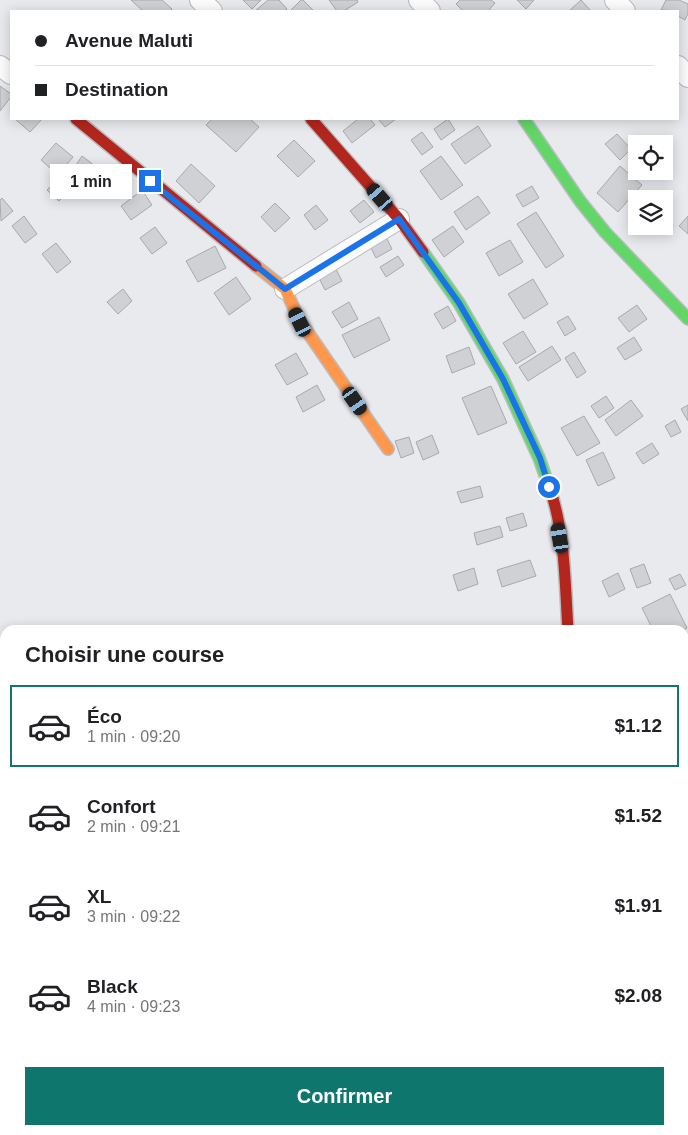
<!DOCTYPE html>
<html lang="fr">
<meta charset="utf-8">
<style>
:root{--surface:#fff;--page:#f6f6f6;--text:#202124;--muted:#757577;--line:#e0e0e0;--accent:#0f766e}
body{margin:0;font-family:Arial,sans-serif;background:var(--page);color:var(--text);height:100vh;display:flex;flex-direction:column;font-size:19px;white-space:nowrap}
*{box-sizing:border-box;margin:0}
p{font-size:16px;color:var(--muted)}
.icon{flex:none;width:28px;height:28px;fill:none;stroke:currentColor;stroke-width:2;stroke-linecap:round;stroke-linejoin:round}
.map{position:relative;flex:1;overflow:hidden}
.panel{position:absolute;left:0px;top:625px;width:689px;height:510px;display:flex;flex-direction:column;background:var(--surface);border-radius:15px 15px 0 0;box-shadow:0 2px 12px #0003}
.panel>*{flex:none}
.guide{position:absolute;left:10px;top:10px;width:669px;height:110px;border-radius:0px;box-shadow:0 2px 12px #0003;display:grid;align-content:center;height:110px;padding:0 25px;background:var(--surface)}
.controls{position:absolute;left:628px;top:135px;display:grid;gap:10px}
.controls a{display:grid;place-items:center;width:45px;height:45px;border-radius:0px;background:var(--surface);box-shadow:0 2px 12px #0003;font-size:25px}
.end{position:absolute;width:22px;height:22px;margin:-11px;border:6px solid #1a73e8;background:#fff;box-shadow:0 0 0 2px #fff}
.from{border-radius:50%}
.bubble{position:absolute;height:35px;border-radius:0px;background:var(--surface);box-shadow:0 2px 12px #0003;font-size:16px;font-weight:800;line-height:35px;text-align:center}
.car{position:absolute;width:15px;height:30px;margin:-15px -8px;border-radius:6px;box-shadow:0 0 4px 1px #0007;background:linear-gradient(#222 24%,#8ab4d8 0 40%,#222 0 76%,#8ab4d8 0 86%,#222 0)}
.guide b{display:flex;align-items:center;gap:18px;height:48px;font-size:19px}
.guide b+b{border-top:1px solid var(--line)}
.guide i{width:12px;height:12px;background:var(--text)}
ul{padding:0;list-style:none}
li{display:flex;align-items:center;gap:15px;height:82px;margin:0 10px 8px;padding:0 15px;border:2px solid transparent;border-radius:0px}
li div{flex:1}
li b{display:block;font-size:19px}
li em{font-style:normal;font-weight:800}
li.selected{border-color:var(--accent)}
li>.icon{width:45px;height:45px;stroke-width:1.5}
h2{padding:0 25px;font-size:22px;line-height:60px}
.button{display:flex;gap:10px;margin-top:auto;padding:10px 25px}
.button a{flex:1;height:58px;border-radius:0px;background:var(--accent);color:#fff;font-size:20px;font-weight:800;line-height:58px;text-align:center}
.map>svg:first-child{display:block}
</style>
<div class="map">
<svg width="688" height="1135" viewBox="0 0 688 1135">
<rect width="100%" height="100%" fill="#e8eaee"/>
<path fill="#cfd1d4" stroke="#a7a9ab" d="M131 0H162L172 9 170 11H143Z
M243 0H261L252 9Z
M268 0H279L287 9 284 11H255Z
M301 0H303L314 11H290Z
M329 0H357L358 2 344 11H337Z
M460 0H491L495 3 488 11H463L456 4Z
M517 0H534L526 9Z
M581 0 591 11H569Z
M666 0H679L688 4V13L685 20 678 16V11L661 10Z
M0 86 11 94V97L0 111Z
M15 119H42L30 132Z
M212 119H250L259 127 236 152 206 125Z
M358 119H370L375 125 352 143 343 131Z
M378 119H396L385 127Z
M448 119 455 130 441 140 434 129Z
M478 126 491 146 465 164 451 144Z
M422 132 433 147 422 155 411 140Z
M617 134 631 149 620 160 605 144Z
M294 140 315 161 298 177 277 156Z
M56 143 73 157 58 175 41 160Z
M82 156 95 166 87 177 74 168Z
M441 156 463 185 441 200 420 171Z
M191 164 215 186 199 203 176 181Z
M620 166 642 185 618 212 597 193Z
M118 170 126 183 106 195 98 182Z
M56 181 67 192 59 201 47 190Z
M532 186 539 198 523 207 516 195Z
M142 190 152 205 131 220 121 206Z
M478 196 490 213 466 230 454 212Z
M2 198 13 211 1 221 0 200Z
M364 200 374 212 360 223 350 211Z
M275 203 290 218 275 232 261 217Z
M316 205 328 220 315 230 304 215Z
M536 212 564 256 546 268 517 224Z
M24 216 37 234 25 243 12 226Z
M688 216V234L679 226Z
M453 226 464 242 444 257 432 240Z
M155 227 167 243 152 254 140 238Z
M385 235 392 249 376 258 369 244Z
M510 240 523 262 499 276 486 253Z
M56 243 71 262 57 273 42 254Z
M215 246 226 268 198 282 186 261Z
M398 256 404 265 386 277 380 267Z
M334 265 342 281 325 290 317 274Z
M236 277 251 299 229 315 214 293Z
M533 279 548 304 524 319 508 294Z
M123 289 132 301 118 314 107 302Z
M349 302 358 319 342 328 332 312Z
M637 305 647 319 629 332 618 318Z
M448 306 456 321 443 329 434 314Z
M568 316 576 329 565 336 557 322Z
M379 317 390 340 354 358 342 335Z
M523 331 536 352 516 364 503 343Z
M634 337 642 350 625 360 617 348Z
M552 346 561 360 528 381 519 367Z
M469 347 475 364 452 373 446 356Z
M574 352 586 372 577 378 565 358Z
M296 353 308 374 287 385 275 365Z
M317 385 325 400 303 412 296 397Z
M491 386 507 423 478 435 462 398Z
M606 396 614 408 599 418 591 406Z
M631 400 643 416 616 436 605 420Z
M688 405V421L681 409Z
M584 416 600 443 577 456 561 428Z
M675 420 681 432 671 437 665 426Z
M432 435 439 453 423 460 416 442Z
M409 437 414 453 401 458 395 441Z
M652 443 659 454 643 464 636 453Z
M603 452 615 478 598 486 586 460Z
M480 486 483 497 461 503 457 492Z
M523 513 527 526 510 531 506 518Z
M500 526 503 537 477 545 474 533Z
M530 560 536 576 502 587 497 570Z
M644 564 651 583 637 588 630 569Z
M474 568 478 584 458 591 453 575Z
M618 573 625 589 609 597 602 581Z
M680 574 686 585 675 590 669 579Z
M670 594 687 628 683 630H653L642 608Z
M687 637 688 659 684 661V639Z
M684 770H688V795L684 796Z
M684 804H688V825L684 826Z
M684 891H688V923H684Z
M0 934 4 951 0 952Z
M684 945H688V968H684Z
M0 988 5 997V1003L0 1006Z
M685 1027H688V1046H685Z
M2 1037 5 1040V1066L0 1062V1040Z
M684 1091H688V1122H684Z
M619 1130H640V1135H619Z"/>
<g fill="none" stroke-linecap="round" stroke-linejoin="round">
<g stroke="#bbbcc0" stroke-width="22">
<path id="street" d="M200 0 212 11
M419 0 430 11
M615 0 625 11
M0 66 11 74
M678 66 688 77
M285 289 399 219
M366 1130 367 1135
M560 1130V1135"/>
</g>
<g stroke="#bbbcc0" stroke-width="14">
<path id="fast" d="M524 119 580 201 605 232 688 319
M423 252 459 303 503 379 539 458 550 489"/>
</g>
<g stroke="#bbbcc0" stroke-width="14">
<path id="slow" d="M256 266 285 289 300 321 388 449"/>
</g>
<g stroke="#bbbcc0" stroke-width="14">
<path id="jam" d="M76 119 256 266
M311 119 399 219 423 252
M550 489C565 532 565 584 568 630"/>
</g>
<use href="#street" stroke="#fcfcfc" stroke-width="20"/>
<use href="#fast" stroke="#63d668" stroke-width="11"/>
<use href="#slow" stroke="#ff974d" stroke-width="11"/>
<use href="#jam" stroke="#b3261e" stroke-width="11"/>
</g>
<g fill="none" stroke-linecap="round" stroke-linejoin="round">
<path stroke="#1a73e8" stroke-width="6" d="M150 181 285 289 399 219 459 303 503 379 540 458 549 487"/>
</g>
</svg>
<div class="controls">
<a><svg class="icon" aria-label="locate" viewBox="0 0 24 24"><circle cx="12" cy="12" r="6"/><path d="M12 2v4M12 18v4M2 12h4M18 12h4"/></svg></a>
<a><svg class="icon" aria-label="layers" viewBox="0 0 24 24"><path d="M12 4l9 5-9 5-9-5zM3 14l9 5 9-5"/></svg></a>
</div>
<i class="end from" style="left:549px;top:487px"></i>
<i class="end" style="left:150px;top:181px"></i>
<div class="bubble" style="left:50px;top:164px;width:82px">1 min</div>
<i class="car" style="left:380px;top:197px;rotate:319deg"></i>
<i class="car" style="left:300px;top:322px;rotate:334deg"></i>
<i class="car" style="left:355px;top:401px;rotate:145deg"></i>
<i class="car" style="left:560px;top:538px;rotate:350deg"></i>
<div class="guide">
<b><i class="from"></i>Avenue Maluti</b>
<b><i></i>Destination</b>
</div>
<section class="panel">
<h2>Choisir une course</h2>
<ul>
<li class="selected"><svg class="icon" aria-label="car" viewBox="0 0 24 24"><path d="M5 17H2v-5l4-1 3-4h7l3 4 3 1v5h-3M9 17h6M6 11h13"/><circle cx="7" cy="17" r="2"/><circle cx="17" cy="17" r="2"/></svg><div><b>Éco</b><p>1 min · 09:20</p></div><em>$1.12</em></li>
<li><svg class="icon" aria-label="car" viewBox="0 0 24 24"><path d="M5 17H2v-5l4-1 3-4h7l3 4 3 1v5h-3M9 17h6M6 11h13"/><circle cx="7" cy="17" r="2"/><circle cx="17" cy="17" r="2"/></svg><div><b>Confort</b><p>2 min · 09:21</p></div><em>$1.52</em></li>
<li><svg class="icon" aria-label="car" viewBox="0 0 24 24"><path d="M5 17H2v-5l4-1 3-4h7l3 4 3 1v5h-3M9 17h6M6 11h13"/><circle cx="7" cy="17" r="2"/><circle cx="17" cy="17" r="2"/></svg><div><b>XL</b><p>3 min · 09:22</p></div><em>$1.91</em></li>
<li><svg class="icon" aria-label="car" viewBox="0 0 24 24"><path d="M5 17H2v-5l4-1 3-4h7l3 4 3 1v5h-3M9 17h6M6 11h13"/><circle cx="7" cy="17" r="2"/><circle cx="17" cy="17" r="2"/></svg><div><b>Black</b><p>4 min · 09:23</p></div><em>$2.08</em></li>
</ul>
<div class="button"><a>Confirmer</a></div>
</section>
</div>
